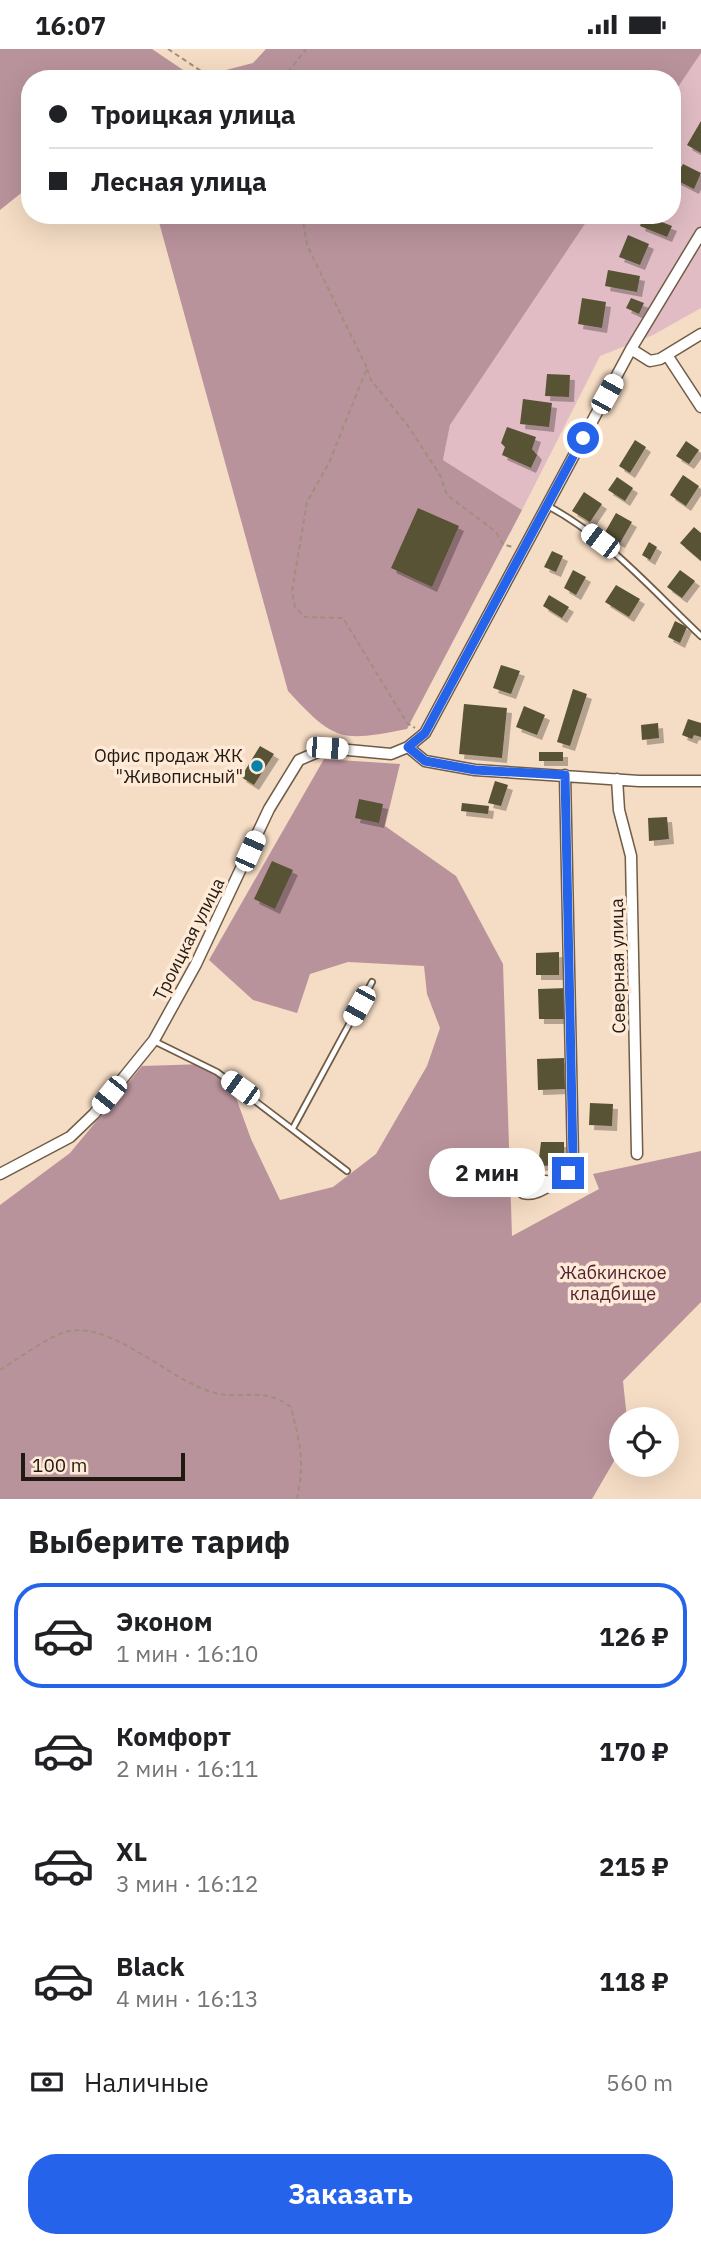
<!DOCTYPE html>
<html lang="ru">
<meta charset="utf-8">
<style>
:root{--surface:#fff;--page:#f2f2f2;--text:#202124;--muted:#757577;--line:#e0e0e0;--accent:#2563eb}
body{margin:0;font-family:"IBM Plex Sans",sans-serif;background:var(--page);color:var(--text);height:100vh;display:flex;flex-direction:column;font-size:26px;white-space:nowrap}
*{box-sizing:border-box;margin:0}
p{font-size:23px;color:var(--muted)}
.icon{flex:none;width:38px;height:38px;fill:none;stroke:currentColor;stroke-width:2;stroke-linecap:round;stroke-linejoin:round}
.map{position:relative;height:1450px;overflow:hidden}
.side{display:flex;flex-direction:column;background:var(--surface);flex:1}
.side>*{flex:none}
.banner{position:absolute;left:21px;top:21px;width:660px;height:154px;border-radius:28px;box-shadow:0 7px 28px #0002;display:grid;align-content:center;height:154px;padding:0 28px;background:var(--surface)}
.fabs{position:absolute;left:609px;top:1358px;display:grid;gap:14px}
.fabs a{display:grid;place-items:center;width:70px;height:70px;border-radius:50%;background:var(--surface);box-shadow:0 7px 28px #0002;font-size:35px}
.scale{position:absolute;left:21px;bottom:18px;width:164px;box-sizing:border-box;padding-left:7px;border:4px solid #221911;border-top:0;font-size:19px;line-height:24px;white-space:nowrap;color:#221911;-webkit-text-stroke:5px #feead7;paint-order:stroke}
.end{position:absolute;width:32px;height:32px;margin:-16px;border:9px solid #2563eb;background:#fff;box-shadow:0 0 0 4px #fff}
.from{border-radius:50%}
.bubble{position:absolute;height:49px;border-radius:24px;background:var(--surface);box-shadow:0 7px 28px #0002;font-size:23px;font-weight:700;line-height:49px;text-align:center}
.car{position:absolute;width:21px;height:42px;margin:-21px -10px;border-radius:9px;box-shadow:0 0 5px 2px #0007;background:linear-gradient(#fff 24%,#345 0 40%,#fff 0 76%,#345 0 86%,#fff 0)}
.banner b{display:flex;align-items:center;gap:24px;height:66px;font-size:26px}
.banner b+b{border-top:2px solid var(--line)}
.banner i{width:18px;height:18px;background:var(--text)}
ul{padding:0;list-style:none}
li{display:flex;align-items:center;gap:21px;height:105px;margin:0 14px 10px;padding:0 14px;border:4px solid transparent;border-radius:28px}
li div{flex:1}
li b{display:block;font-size:26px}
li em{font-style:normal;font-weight:700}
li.current{border-color:var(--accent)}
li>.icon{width:63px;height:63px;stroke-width:1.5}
h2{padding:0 28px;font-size:32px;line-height:84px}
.pay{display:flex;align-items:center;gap:18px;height:77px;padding:0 28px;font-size:26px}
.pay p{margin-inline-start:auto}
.button{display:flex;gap:14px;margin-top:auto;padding:14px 28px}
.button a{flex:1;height:80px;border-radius:28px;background:var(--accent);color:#fff;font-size:28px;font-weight:700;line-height:80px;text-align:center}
.status{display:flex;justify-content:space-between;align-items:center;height:49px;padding:0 35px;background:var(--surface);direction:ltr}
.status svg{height:19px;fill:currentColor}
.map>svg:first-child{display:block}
</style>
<div class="status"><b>16:07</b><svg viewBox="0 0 49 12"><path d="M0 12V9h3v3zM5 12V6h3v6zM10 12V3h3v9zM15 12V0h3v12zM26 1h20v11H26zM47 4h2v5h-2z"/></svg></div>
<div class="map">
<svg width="701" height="1450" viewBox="0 0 701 1450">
<defs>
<filter id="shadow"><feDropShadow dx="5" dy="5" stdDeviation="0" flood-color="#0004"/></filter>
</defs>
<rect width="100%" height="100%" fill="#f5dcc4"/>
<path fill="#e1bcc5" d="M701 4V259L653 286 600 307 522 461 443 411 450 376 591 166H672V47Z"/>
<path fill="#b9939c" d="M0 0H152L195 29 253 14 266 0H701V4L672 47V30H30V137L0 161Z
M157 166H591L450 376 443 411 522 461 407 680C341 693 335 693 288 642Z
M324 710 400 715 385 777 456 827 503 915 512 1187 599 1140 593 1125 701 1102V1253L623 1332 627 1370H621V1400L592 1450H0V1156L70 1104 142 1017 205 1015 235 1046 251 1090 280 1151 333 1138 376 1105 427 1017 440 979 427 945 424 917 348 913 310 925 297 964 253 951 209 911Z"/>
<path fill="#585234" filter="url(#shadow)" d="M701 72V104L687 96Z
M683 115 701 124 694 140 674 130Z
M644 166 672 177 667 188 640 177Z
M628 186 649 195 640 216 619 208Z
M608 221 640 227 637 243 605 237Z
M582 249 606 253 602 279 578 275Z
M631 249 644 254 639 265 626 259Z
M547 325 570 326 569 348 545 347Z
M523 350 552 354 549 378 520 375Z
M507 378 536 388 532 400 537 406 531 419 502 406 505 398 501 394Z
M635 391 646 398 630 424 619 417Z
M686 392 699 401 689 415 676 407Z
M683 426 699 437 686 457 670 446Z
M617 428 633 439 625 452 608 441Z
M584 443 602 455 590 473 572 462Z
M418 459 459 477 432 538 391 519Z
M616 464 632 473 620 494 604 485Z
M694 478 701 484V512L680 494Z
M649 493 657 498 650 511 642 506Z
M552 502 563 507 556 523 544 518Z
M573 521 586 528 576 546 564 539Z
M680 521 695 532 682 549 667 538Z
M616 536 640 550 629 568 605 553Z
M549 546 569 558 562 569 543 557Z
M675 572 687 578 680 594 668 588Z
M501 616 520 622 511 645 493 639Z
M573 640 587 645 570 697 557 693Z
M464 655 507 659 502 709 459 705Z
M524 657 545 666 537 686 516 678Z
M688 670 701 674V688L694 686 692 690 682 686Z
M658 674 659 689 642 691 641 676Z
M260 697 274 705 254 736 241 728Z
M539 703H563V712H539Z
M495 732 508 736 501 757 488 754Z
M359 750 383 755 379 774 355 769Z
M462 754 489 757 488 765 461 762Z
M667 768 669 790 649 792 648 769Z
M272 812 293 821 275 860 254 850Z
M559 903V926H536V904Z
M568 939V970H539L538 940Z
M564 1009 565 1040 538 1041 537 1010Z
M590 1054 613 1055 612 1077 589 1076Z
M541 1093H564V1116L538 1117Z"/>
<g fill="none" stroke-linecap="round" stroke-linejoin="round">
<g stroke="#715c46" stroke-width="8">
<path id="service" d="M548 457C608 489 652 541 701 587
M154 992 217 1023 347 1122
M293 1079 372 933"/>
</g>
<g stroke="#715c46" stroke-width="13">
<path id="minor" d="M631 300 650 312 660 310 701 285
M667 306 701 358
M408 698 425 712 475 721 639 732H701
M617 730 619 761 631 807 637 1105
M0 1125 70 1088 94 1065 154 991 196 915 269 760 299 711 327 699 391 705 408 698 425 684 631 300 701 184
M553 1133 528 1130 520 1139 523 1144C539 1149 566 1126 573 1112L565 726"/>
</g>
<path stroke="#a18e7d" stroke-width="2" stroke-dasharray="5 3.5" stroke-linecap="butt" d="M168 0 213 30
M283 30 306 0
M302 166 307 196 367 319 329 414 307 453 292 542 295 558 305 568 343 569 407 674 415 679
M367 320 371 331 408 377 440 426 447 446 496 483 503 495 512 498
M0 1321C18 1310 46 1289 65 1283 111 1270 169 1332 215 1344 244 1351 263 1337 291 1358 300 1395 305 1412 297 1450"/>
<use href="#service" stroke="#fff" stroke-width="4.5"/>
<use href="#minor" stroke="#fff" stroke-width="10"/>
</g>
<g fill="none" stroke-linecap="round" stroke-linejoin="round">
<path stroke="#2563eb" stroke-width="9" d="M568 1124 573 1112 565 726 475 721 425 712 408 698 425 684 583 389"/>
</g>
<circle fill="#0681a7" stroke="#feead7" stroke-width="2.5" cx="257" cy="717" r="7"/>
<g text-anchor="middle" stroke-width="7" stroke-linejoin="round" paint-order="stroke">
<g font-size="18" fill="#221911" stroke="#feead7" text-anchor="end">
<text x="243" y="713">Офис продаж ЖК<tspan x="243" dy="21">"Живописный"</tspan></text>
</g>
<g font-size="18" fill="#221911" stroke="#feead7">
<text transform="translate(189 890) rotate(-63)" y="6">Троицкая улица</text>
<text transform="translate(618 917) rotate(-91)" y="6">Северная улица</text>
</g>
<g font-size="18" fill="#532131" stroke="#feead7">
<text x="613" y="1230">Жабкинское<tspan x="613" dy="21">кладбище</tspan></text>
</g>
</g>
</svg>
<div class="fabs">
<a><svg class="icon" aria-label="locate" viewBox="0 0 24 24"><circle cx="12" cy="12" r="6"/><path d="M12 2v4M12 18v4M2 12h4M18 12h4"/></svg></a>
</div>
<div class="scale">100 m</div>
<i class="end from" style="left:583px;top:389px"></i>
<i class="end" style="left:568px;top:1124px"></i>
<div class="bubble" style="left:429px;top:1099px;width:116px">2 мин</div>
<i class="car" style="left:607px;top:345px;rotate:29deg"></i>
<i class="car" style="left:600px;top:492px;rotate:307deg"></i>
<i class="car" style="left:327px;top:699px;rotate:94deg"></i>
<i class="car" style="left:250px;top:802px;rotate:24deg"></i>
<i class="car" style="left:359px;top:957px;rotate:209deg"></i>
<i class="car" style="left:240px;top:1039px;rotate:306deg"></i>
<i class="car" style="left:109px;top:1046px;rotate:219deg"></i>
<div class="banner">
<b><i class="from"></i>Троицкая улица</b>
<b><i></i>Лесная улица</b>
</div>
</div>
<section class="side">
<h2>Выберите тариф</h2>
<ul>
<li class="current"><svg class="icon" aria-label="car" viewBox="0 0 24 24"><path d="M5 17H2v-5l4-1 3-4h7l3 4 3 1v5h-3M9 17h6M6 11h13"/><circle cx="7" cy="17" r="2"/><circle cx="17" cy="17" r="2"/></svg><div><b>Эконом</b><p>1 мин · 16:10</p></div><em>126 ₽</em></li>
<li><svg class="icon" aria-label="car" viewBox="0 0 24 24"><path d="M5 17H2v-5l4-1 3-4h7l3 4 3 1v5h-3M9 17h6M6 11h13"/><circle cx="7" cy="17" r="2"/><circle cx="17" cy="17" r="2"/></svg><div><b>Комфорт</b><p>2 мин · 16:11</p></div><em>170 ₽</em></li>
<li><svg class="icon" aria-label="car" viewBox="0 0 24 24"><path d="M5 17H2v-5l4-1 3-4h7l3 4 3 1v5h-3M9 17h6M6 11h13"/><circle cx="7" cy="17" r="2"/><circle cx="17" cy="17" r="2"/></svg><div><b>XL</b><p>3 мин · 16:12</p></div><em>215 ₽</em></li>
<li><svg class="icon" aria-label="car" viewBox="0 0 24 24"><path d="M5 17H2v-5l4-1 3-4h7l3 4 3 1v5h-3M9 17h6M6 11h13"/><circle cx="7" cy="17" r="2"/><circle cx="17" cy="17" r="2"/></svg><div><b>Black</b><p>4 мин · 16:13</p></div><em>118 ₽</em></li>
</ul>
<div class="pay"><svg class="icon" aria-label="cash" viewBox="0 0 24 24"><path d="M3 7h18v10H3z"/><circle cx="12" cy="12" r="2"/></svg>Наличные<p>560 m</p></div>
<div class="button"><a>Заказать</a></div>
</section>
